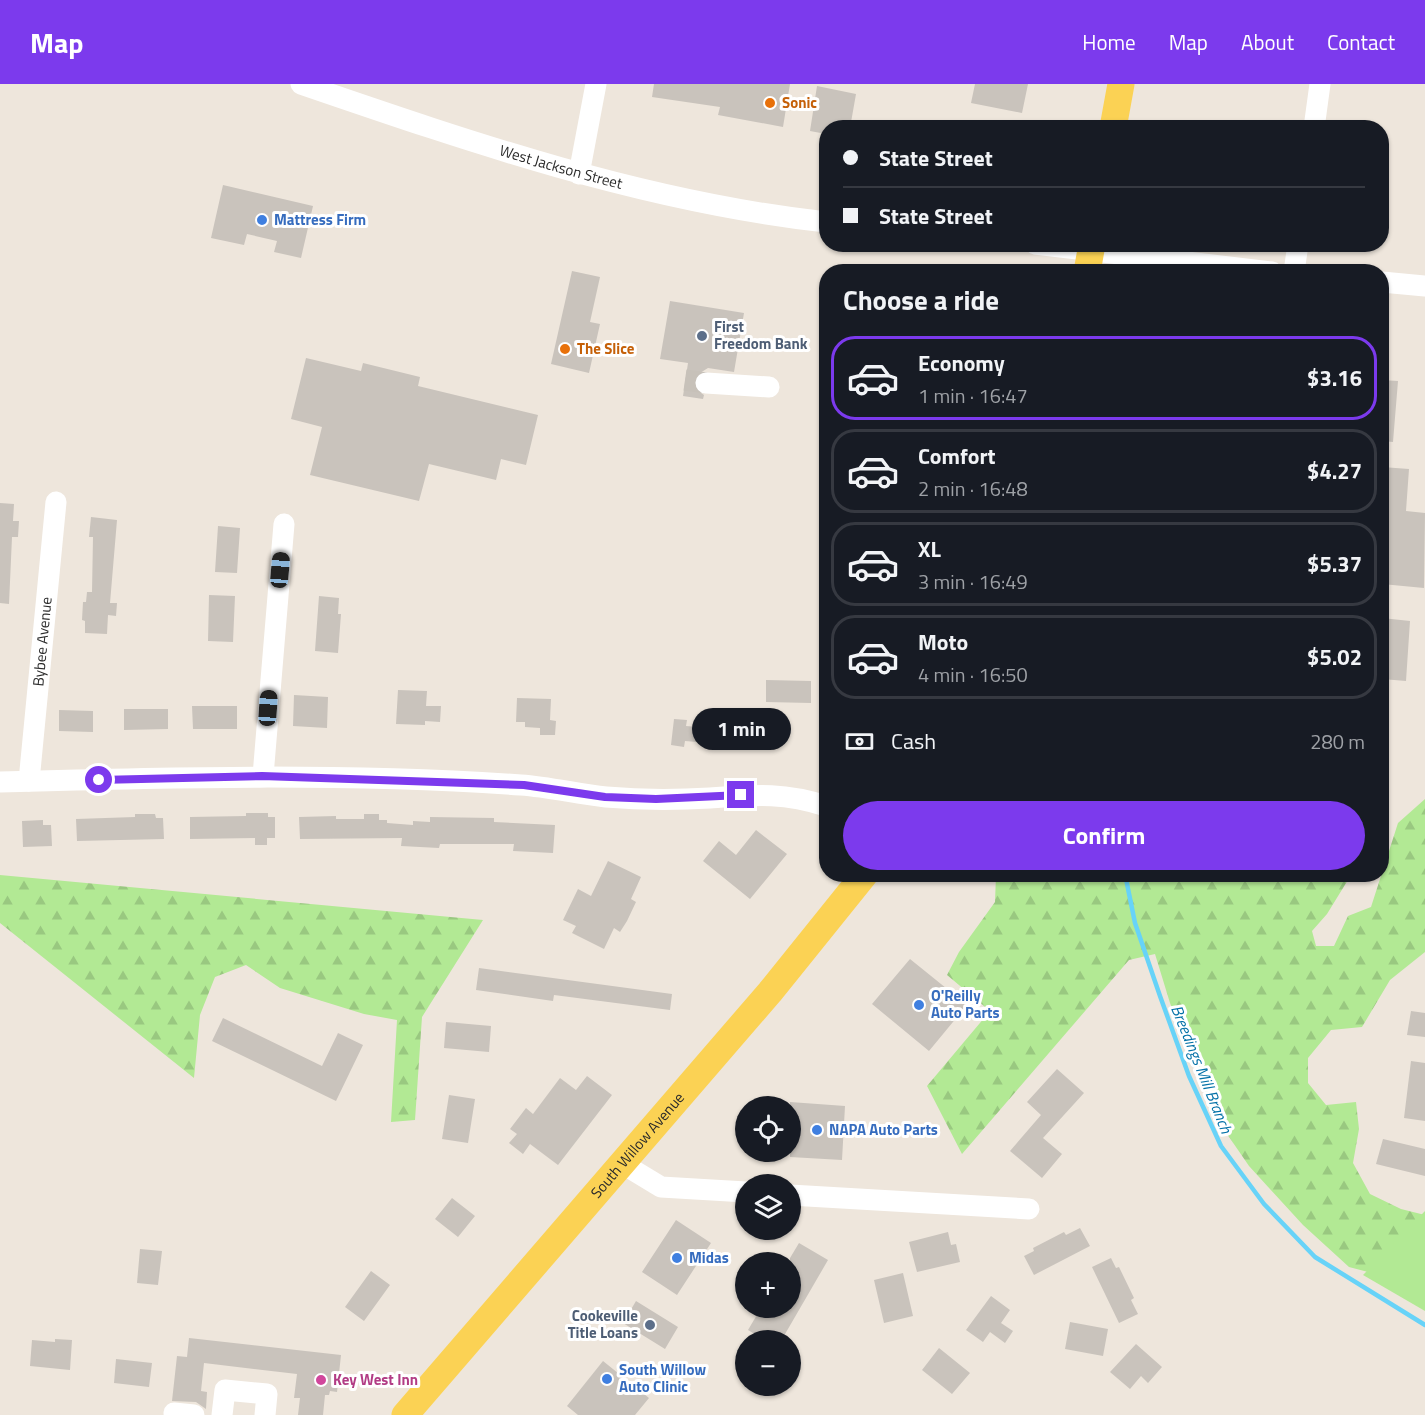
<!DOCTYPE html>
<meta charset="utf-8">
<style>
:root{--surface:#171b24;--page:#20242c;--text:#f1f3f6;--muted:#9ea1a6;--line:#363941;--accent:#7c3aed}
body{margin:0;font-family:"Titillium Web",sans-serif;background:var(--page);color:var(--text);height:100vh;display:flex;flex-direction:column;font-size:22px;white-space:nowrap}
*{box-sizing:border-box;margin:0}
p{font-size:20px;color:var(--muted)}
.icon{flex:none;width:33px;height:33px;fill:none;stroke:currentColor;stroke-width:2;stroke-linecap:round;stroke-linejoin:round}
.map{position:relative;flex:1;overflow:hidden}
.panel{position:absolute;left:819px;top:180px;width:570px;height:618px;display:flex;flex-direction:column;background:var(--surface);border-radius:24px;box-shadow:0 2px 4px #0004}
.panel>*{flex:none}
.guide{position:absolute;left:819px;top:36px;width:570px;height:132px;border-radius:24px;box-shadow:0 2px 4px #0004;display:grid;align-content:center;height:132px;padding:0 24px;background:var(--surface)}
.controls{position:absolute;left:735px;top:1012px;display:grid;gap:12px}
.controls a{display:grid;place-items:center;width:66px;height:66px;border-radius:50%;background:var(--surface);box-shadow:0 2px 4px #0004;font-size:30px}
.end{position:absolute;width:27px;height:27px;margin:-14px;border:8px solid #7c3aed;background:#fff;box-shadow:0 0 0 3px #fff}
.from{border-radius:50%}
.bubble{position:absolute;height:42px;border-radius:21px;background:var(--surface);box-shadow:0 2px 4px #0004;font-size:20px;font-weight:700;line-height:42px;text-align:center}
.car{position:absolute;width:18px;height:36px;margin:-18px -9px;border-radius:8px;box-shadow:0 0 4px 2px #0007;background:linear-gradient(#222 24%,#8ab4d8 0 40%,#222 0 76%,#8ab4d8 0 86%,#222 0)}
.guide b{display:flex;align-items:center;gap:21px;height:57px;font-size:22px}
.guide b+b{border-top:2px solid var(--line)}
.guide i{width:15px;height:15px;background:var(--text)}
ul{padding:0;list-style:none}
li{display:flex;align-items:center;gap:18px;height:84px;margin:0 12px 9px;padding:0 12px;border:3px solid var(--line);border-radius:24px}
li div{flex:1}
li b{display:block;font-size:22px}
li em{font-style:normal;font-weight:700}
li.current{border-color:var(--accent)}
li>.icon{width:54px;height:54px;stroke-width:1.5}
h2{padding:0 24px;font-size:27px;line-height:72px}
.pay{display:flex;align-items:center;gap:15px;height:66px;padding:0 24px;font-size:22px}
.pay p{margin-inline-start:auto}
.primary-button{display:flex;gap:12px;margin-top:auto;padding:12px 24px}
.primary-button a{flex:1;height:69px;border-radius:36px;background:var(--accent);color:#fff;font-size:24px;font-weight:700;line-height:69px;text-align:center}
header{display:flex;align-items:center;gap:36px;box-sizing:border-box;height:84px;padding:0 30px;background:var(--accent);color:#fff}
header strong{font-size:28px}
nav{display:flex;gap:33px;margin-inline-start:auto;font-size:21px}
.map>svg:first-child{display:block}
</style>
<header>
<strong>Map</strong>
<nav><a>Home</a><a>Map</a><a>About</a><a>Contact</a></nav>
</header>
<div class="map">
<svg width="1425" height="1331" viewBox="0 0 1425 1331">
<defs>
<pattern id="forest-firs" width="22" height="20" patternUnits="userSpaceOnUse" patternTransform="scale(1.5)"><rect width="22" height="20" fill="#b2e994"/><path d="M5 1l3.5 6h-7zM16 11l3.5 6h-7z" fill="#99c880"/></pattern>
</defs>
<rect width="100%" height="100%" fill="#eee6dc"/>
<path fill="url(#forest-firs)" d="M1425 715V868L1390 896 1362 943 1331 946 1308 974V999L1326 1021 1356 1018 1359 1045 1353 1079 1370 1110 1401 1125 1425 1131 1406 1198 1349 1183 1303 1141 1249 1082 1214 1031 1170 919 1155 870 1129 876 962 1070 927 1002 990 927 947 891 959 868 995 818 996 791H1351L1327 830 1312 847 1316 862H1334L1348 832 1371 823 1398 739Z
M0 791 483 836 422 933 415 1036 391 1038 397 936 364 930 280 904 246 881 215 893 200 931 194 994 0 839Z"/>
<path fill="#b2e994" d="M1425 1127V1227L1363 1191Z"/>
<g fill="none" stroke-linecap="round" stroke-linejoin="round">
<path stroke="#67d3f8" stroke-width="4.5" d="M1125 790 1135 839 1160 912 1189 992 1221 1062 1264 1120 1315 1173 1425 1241"/>
</g>
<path fill="#c9c3bc" d="M654 0H790L783 43 718 31 720 23 652 13Z
M975 0H1028L1022 29 971 19Z
M817 2 856 10 850 44H826V50L810 47Z
M223 101 313 122 301 174 274 168 277 157 247 150 244 161 211 154Z
M572 187 600 193 590 238 600 240 589 289 551 280Z
M670 217 744 229 734 288 708 284 695 292 694 304 704 311 703 315 683 312 688 279 660 275Z
M306 274 361 287 363 279 420 293 418 302 538 331 526 381 501 375 496 396 429 380 419 417 310 391 322 343 291 335Z
M1382 296 1398 297 1393 358 1382 357Z
M1382 383 1409 385 1406 427 1425 429 1424 504 1382 500Z
M0 419 14 420 13 437H19L18 453H12L9 520 0 519Z
M91 433 117 436 110 519H117L116 532 108 531 107 550 85 549V537L82 536 83 518H86L87 508H92L93 453H89Z
M218 442 240 444 237 489 215 488Z
M209 511 235 512 233 558 208 557Z
M319 512 339 514 338 530H341L338 569 315 567Z
M1382 534 1410 537 1406 597 1382 595Z
M766 596 811 597V619L766 618Z
M398 606 427 607 426 622H441L440 638 425 637V641L396 640Z
M294 611 328 613 327 644 293 642Z
M517 614 551 615 550 636 556 637 555 651H540V644L525 643V638H516Z
M192 622H237V645H193Z
M124 625H168V645L124 646Z
M59 626 93 627V648L59 647Z
M674 635 687 636 686 642 698 643 697 658 685 657 684 663 671 661Z
M246 729H268V733H275V754H267V761H255V754L190 755V733L246 732Z
M135 730H155L156 734H163L164 755 77 757 76 735 135 733Z
M364 730H379V736H387V739L413 741V737L430 738V733L494 734V738L555 741 553 769 513 767 514 760H440L439 764 401 762 402 754 300 755 299 733 336 732V735H364Z
M43 736V741H51L52 762 23 763 22 737Z
M756 746 787 770 750 815 703 777 719 757 736 771Z
M608 777 641 793 631 815 636 818 627 837 620 848 614 844 604 865 572 849 576 842 563 836 578 805 591 812Z
M910 875 967 921 929 967 872 920Z
M479 884 672 910 670 926 554 911 553 917 476 906Z
M1411 927 1425 929V953L1407 951Z
M223 934 322 982 338 949 363 961 336 1017 212 957Z
M446 938 491 942 489 968 444 964Z
M1411 977 1425 979V1037L1404 1034Z
M1057 985 1084 1009 1043 1054 1062 1070 1042 1094 1010 1067 1041 1031 1027 1018Z
M587 992 612 1011 558 1081 530 1060 523 1070 509 1059 517 1050 510 1045 526 1024 533 1030 560 994 576 1006Z
M449 1011 475 1015 468 1059 442 1055Z
M790 1018 845 1022 842 1076 790 1073Z
M1383 1055 1425 1065V1092L1376 1080Z
M452 1114 475 1132 458 1153 435 1135Z
M676 1136 711 1159 677 1211 642 1188Z
M1080 1144 1090 1162 1034 1191 1024 1172 1034 1167 1033 1164 1064 1148 1066 1151Z
M948 1148 951 1161 956 1160 960 1178 917 1188 909 1158Z
M799 1159 828 1176 781 1257H766L748 1246 761 1224H790V1174Z
M140 1165 162 1167 158 1201 137 1199Z
M1111 1174 1116 1184 1119 1183 1134 1214 1131 1216 1138 1230 1119 1239 1092 1183Z
M371 1187 390 1201 364 1237 345 1223Z
M903 1189 913 1232 884 1239 874 1196Z
M991 1212 1010 1226 1001 1239 1013 1247 1005 1259 990 1248 983 1258 966 1246Z
M636 1217 678 1243 665 1265 623 1239Z
M1070 1238 1108 1245 1103 1272 1065 1265Z
M189 1254 341 1271 337 1308 330 1307 329 1311H325L323 1331H298L300 1314H294L297 1290 204 1279 201 1307 207 1308 206 1325 196 1318 172 1317 177 1272 187 1273Z
M55 1255 72 1256 70 1286 30 1282 32 1256 55 1258Z
M1136 1260 1162 1283 1148 1299 1141 1292 1130 1305 1110 1288Z
M939 1264 970 1289 952 1310 922 1286Z
M116 1275 152 1279 149 1303 114 1299Z
M603 1277 649 1314 635 1331H578L567 1322Z"/>
<g fill="none" stroke-linecap="round" stroke-linejoin="round">
<path stroke="#c7c1b9" stroke-width="21" stroke-dasharray="21 10" stroke-linecap="butt" d="M685 296 706 299"/>
<g stroke="#fff" stroke-width="21">
<path id="s1" d="M301 0C473 59 645 118 826 138"/>
<path d="M1314 44 1320 0"/>
<path d="M579 90 596 0"/>
<path d="M1035 160 1272 188"/>
<path d="M1294 188 1298 160"/>
<path d="M1382 198 1425 202"/>
<path d="M706 299 769 303"/>
<path d="M263 692 284 440"/>
<path id="s2" d="M29 697 56 418"/>
<path d="M0 698C173 693 348 689 521 701 549 703 578 710 606 713 640 716 676 716 710 714 754 711 783 708 826 722"/>
<path d="M623 1080 661 1103 746 1108"/>
<path d="M790 1111 1029 1125"/>
<path d="M174 1329 194 1331"/>
<path d="M222 1331 225 1306 267 1310 265 1331"/>
</g>
<g stroke="#fbd254" stroke-width="27">
<path d="M1113 44 1121 0"/>
<path d="M1087 188 1092 160"/>
<path id="s3" d="M405 1331 770 908 865 790"/>
</g>
</g>
<g fill="none" stroke-linecap="round" stroke-linejoin="round">
<path stroke="#7c3aed" stroke-width="8" d="M99 696 262 692 524 701 605 713 656 715 741 711"/>
</g>
<g fill="#e8710a" stroke="#fff" stroke-width="2">
<circle cx="770" cy="19" r="6"/>
<circle cx="565" cy="265" r="6"/>
</g>
<g fill="#3f7fe0" stroke="#fff" stroke-width="2">
<circle cx="262" cy="136" r="6"/>
<circle cx="919" cy="921" r="6"/>
<circle cx="817" cy="1046" r="6"/>
<circle cx="677" cy="1174" r="6"/>
<circle cx="607" cy="1295" r="6"/>
</g>
<g fill="#5c6f8a" stroke="#fff" stroke-width="2">
<circle cx="702" cy="252" r="6"/>
<circle cx="650" cy="1241" r="6"/>
</g>
<circle fill="#d1479c" stroke="#fff" stroke-width="2" cx="321" cy="1296" r="6"/>
<g text-anchor="middle" stroke-width="6" stroke-linejoin="round" paint-order="stroke">
<g font-size="15" font-weight="bold" fill="#c56008" stroke="#fff" text-anchor="start">
<text x="782" y="24">Sonic</text>
<text x="577" y="270">The Slice</text>
</g>
<g font-size="15" fill="#2b2b2b" stroke="#fff">
<text dy="5" stroke="none"><textPath href="#s1" startOffset="273">West Jackson Street</textPath></text>
<text dy="5" stroke="none"><textPath href="#s2" startOffset="140">Bybee Avenue</textPath></text>
<text dy="5" stroke="none"><textPath href="#s3" startOffset="356">South Willow Avenue</textPath></text>
</g>
<g font-size="15" font-weight="bold" fill="#366cbe" stroke="#fff" text-anchor="start">
<text x="274" y="141">Mattress Firm</text>
<text x="931" y="917">O'Reilly<tspan x="931" dy="17">Auto Parts</tspan></text>
<text x="829" y="1051">NAPA Auto Parts</text>
<text x="689" y="1179">Midas</text>
<text x="619" y="1291">South Willow<tspan x="619" dy="17">Auto Clinic</tspan></text>
</g>
<g font-size="15" font-weight="bold" fill="#4e5e75" stroke="#fff" text-anchor="start">
<text x="714" y="248">First<tspan x="714" dy="17">Freedom Bank</tspan></text>
<text x="638" y="1237" text-anchor="end">Cookeville<tspan x="638" dy="17">Title Loans</tspan></text>
</g>
<g font-size="15" font-weight="bold" fill="#b23c85" stroke="#fff" text-anchor="start">
<text x="333" y="1301">Key West Inn</text>
</g>
<g font-size="16" font-style="italic" fill="#0371a7" stroke="#fff">
<text transform="translate(1202 985) rotate(68)" y="6">Breedings Mill Branch</text>
</g>
</g>
</svg>
<div class="controls">
<a><svg class="icon" aria-label="locate" viewBox="0 0 24 24"><circle cx="12" cy="12" r="6"/><path d="M12 2v4M12 18v4M2 12h4M18 12h4"/></svg></a>
<a><svg class="icon" aria-label="layers" viewBox="0 0 24 24"><path d="M12 4l9 5-9 5-9-5zM3 14l9 5 9-5"/></svg></a>
<a>+</a>
<a>−</a>
</div>
<i class="end from" style="left:99px;top:696px"></i>
<i class="end" style="left:741px;top:711px"></i>
<div class="bubble" style="left:692px;top:624px;width:99px">1 min</div>
<i class="car" style="left:280px;top:486px;rotate:5deg"></i>
<i class="car" style="left:268px;top:624px;rotate:4deg"></i>
<div class="guide">
<b><i class="from"></i>State Street</b>
<b><i></i>State Street</b>
</div>
<section class="panel">
<h2>Choose a ride</h2>
<ul>
<li class="current"><svg class="icon" aria-label="car" viewBox="0 0 24 24"><path d="M5 17H2v-5l4-1 3-4h7l3 4 3 1v5h-3M9 17h6M6 11h13"/><circle cx="7" cy="17" r="2"/><circle cx="17" cy="17" r="2"/></svg><div><b>Economy</b><p>1 min · 16:47</p></div><em>$3.16</em></li>
<li><svg class="icon" aria-label="car" viewBox="0 0 24 24"><path d="M5 17H2v-5l4-1 3-4h7l3 4 3 1v5h-3M9 17h6M6 11h13"/><circle cx="7" cy="17" r="2"/><circle cx="17" cy="17" r="2"/></svg><div><b>Comfort</b><p>2 min · 16:48</p></div><em>$4.27</em></li>
<li><svg class="icon" aria-label="car" viewBox="0 0 24 24"><path d="M5 17H2v-5l4-1 3-4h7l3 4 3 1v5h-3M9 17h6M6 11h13"/><circle cx="7" cy="17" r="2"/><circle cx="17" cy="17" r="2"/></svg><div><b>XL</b><p>3 min · 16:49</p></div><em>$5.37</em></li>
<li><svg class="icon" aria-label="car" viewBox="0 0 24 24"><path d="M5 17H2v-5l4-1 3-4h7l3 4 3 1v5h-3M9 17h6M6 11h13"/><circle cx="7" cy="17" r="2"/><circle cx="17" cy="17" r="2"/></svg><div><b>Moto</b><p>4 min · 16:50</p></div><em>$5.02</em></li>
</ul>
<div class="pay"><svg class="icon" aria-label="cash" viewBox="0 0 24 24"><path d="M3 7h18v10H3z"/><circle cx="12" cy="12" r="2"/></svg>Cash<p>280 m</p></div>
<div class="primary-button"><a>Confirm</a></div>
</section>
</div>
